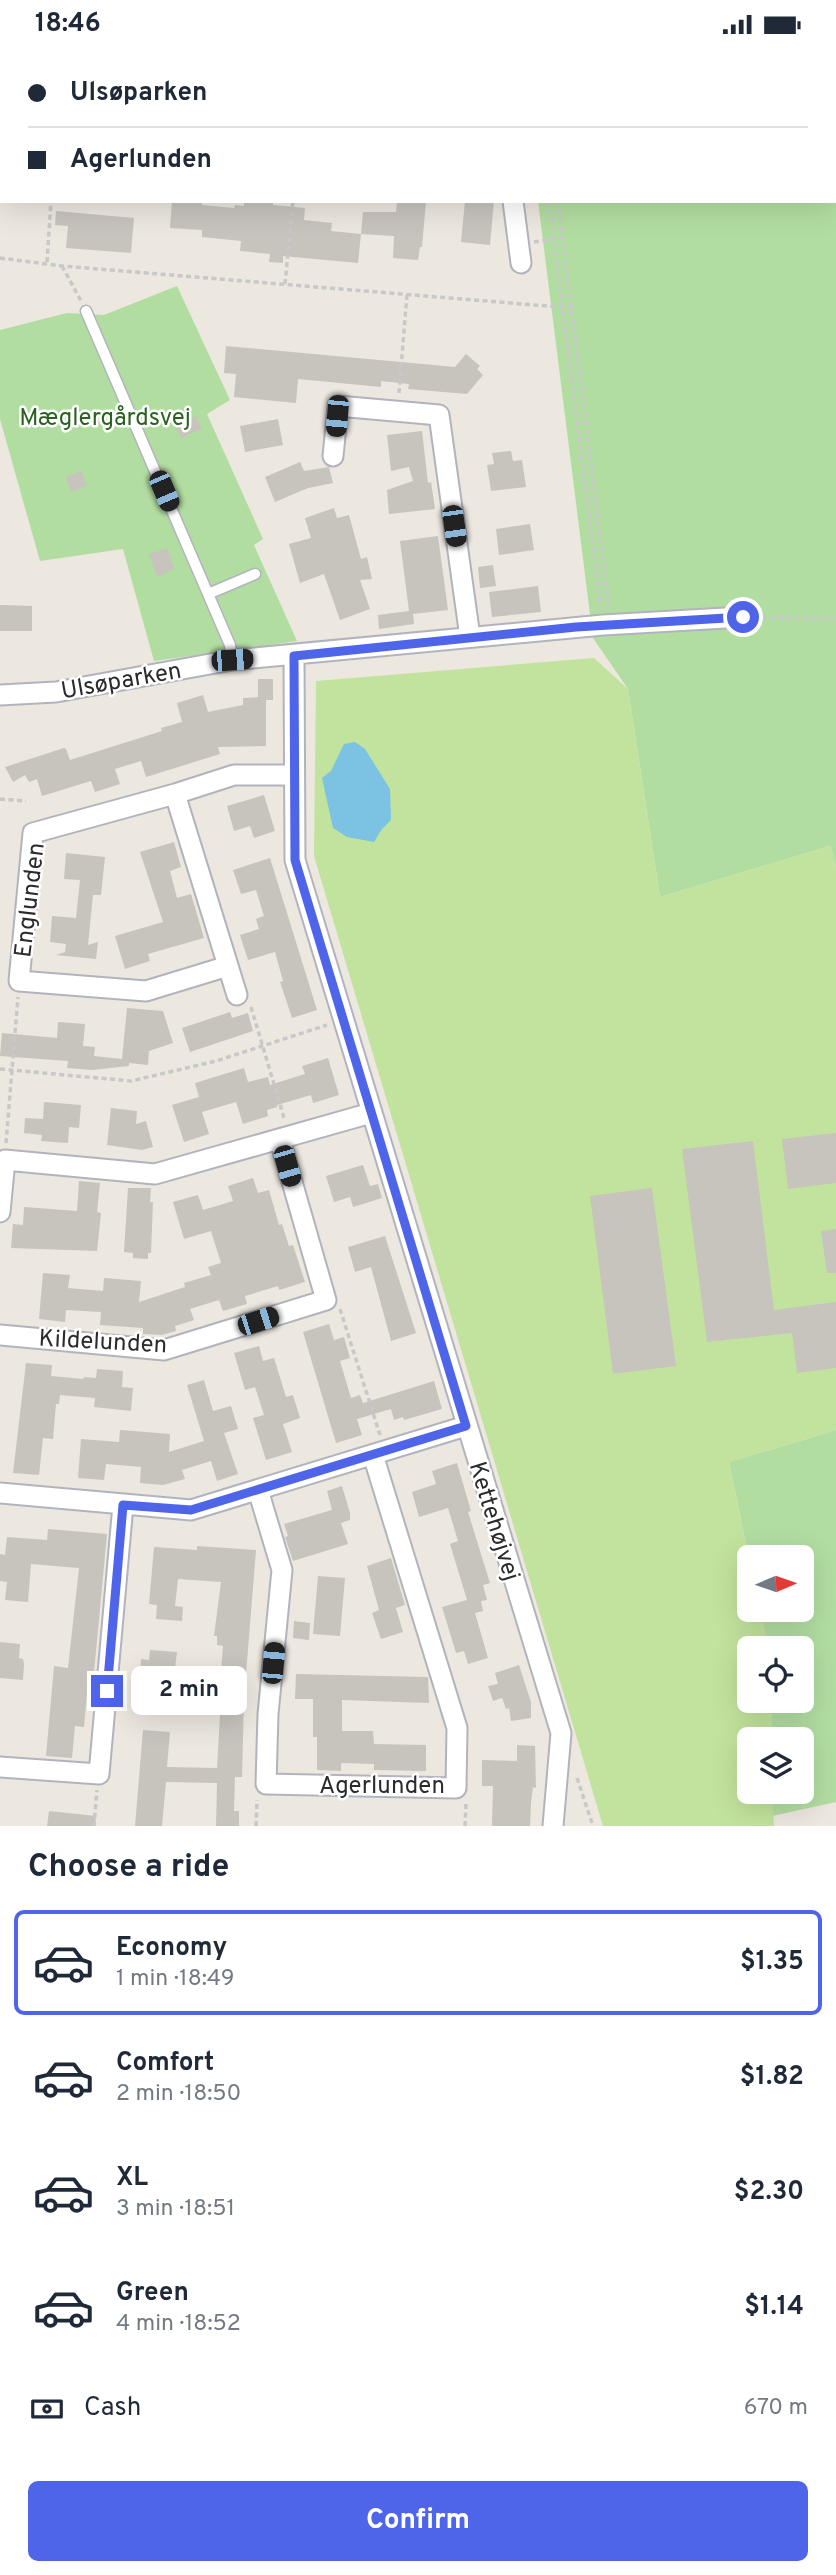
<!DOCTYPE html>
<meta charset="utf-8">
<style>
:root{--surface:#fff;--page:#f6f6f7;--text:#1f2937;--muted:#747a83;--line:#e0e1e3;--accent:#4e64e9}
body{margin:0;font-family:Overpass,sans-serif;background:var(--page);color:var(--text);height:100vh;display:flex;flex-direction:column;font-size:26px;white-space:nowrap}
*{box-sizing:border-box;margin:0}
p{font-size:23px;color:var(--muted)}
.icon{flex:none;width:38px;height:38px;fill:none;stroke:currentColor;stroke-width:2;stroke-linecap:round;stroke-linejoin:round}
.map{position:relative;height:1777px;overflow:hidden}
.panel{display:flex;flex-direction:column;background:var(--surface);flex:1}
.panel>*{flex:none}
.guide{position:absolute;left:0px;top:0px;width:836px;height:154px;box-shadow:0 7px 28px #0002;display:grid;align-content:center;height:154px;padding:0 28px;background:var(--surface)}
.needle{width:46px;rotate:88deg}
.buttons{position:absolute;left:737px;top:1496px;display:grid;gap:14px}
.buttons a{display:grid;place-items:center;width:77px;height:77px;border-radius:10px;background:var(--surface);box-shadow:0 7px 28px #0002;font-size:35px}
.end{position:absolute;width:32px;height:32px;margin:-16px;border:9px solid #4e64e9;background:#fff;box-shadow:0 0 0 4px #fff}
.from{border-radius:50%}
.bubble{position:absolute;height:49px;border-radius:10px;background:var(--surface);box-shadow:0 7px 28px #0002;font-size:23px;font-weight:700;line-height:49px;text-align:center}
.car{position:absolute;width:21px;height:42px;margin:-21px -10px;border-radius:9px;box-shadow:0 0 5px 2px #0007;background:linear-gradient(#222 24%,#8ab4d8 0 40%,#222 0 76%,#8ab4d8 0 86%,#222 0)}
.guide b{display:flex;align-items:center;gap:24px;height:66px;font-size:26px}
.guide b+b{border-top:2px solid var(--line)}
.guide i{width:18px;height:18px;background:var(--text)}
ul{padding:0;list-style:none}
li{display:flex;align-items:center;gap:21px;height:105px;margin:0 14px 10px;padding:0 14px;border:4px solid transparent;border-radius:10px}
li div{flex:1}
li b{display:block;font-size:26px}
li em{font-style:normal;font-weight:700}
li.active{border-color:var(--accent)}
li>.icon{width:63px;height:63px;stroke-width:1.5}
h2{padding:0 28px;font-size:32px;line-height:84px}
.pay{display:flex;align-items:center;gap:18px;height:77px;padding:0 28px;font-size:26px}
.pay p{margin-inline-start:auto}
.cta{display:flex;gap:14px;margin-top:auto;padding:14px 28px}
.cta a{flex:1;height:80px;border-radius:10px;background:var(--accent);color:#fff;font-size:28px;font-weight:700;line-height:80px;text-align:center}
.status{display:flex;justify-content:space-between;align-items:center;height:49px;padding:0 35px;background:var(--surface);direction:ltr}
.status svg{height:19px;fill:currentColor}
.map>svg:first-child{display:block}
</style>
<div class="status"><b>18:46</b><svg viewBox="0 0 49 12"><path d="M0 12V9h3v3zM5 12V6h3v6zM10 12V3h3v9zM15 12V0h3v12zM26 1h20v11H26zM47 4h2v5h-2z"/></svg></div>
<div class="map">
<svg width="836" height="1777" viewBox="0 0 836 1777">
<rect width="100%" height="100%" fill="#ece7df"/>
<path fill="#b2dda1" d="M519 0H836V818L830 797 660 848 628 640 593 589 538 152H835V2Z
M177 237 230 351 207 365 263 490 254 496 297 592 154 612 123 500 40 512 0 370V281L67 264 104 266Z
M836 1381V1753L772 1767V1743H802V1690H772V1652H802V1600L768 1599 760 1561H802V1508L749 1510 729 1413Z"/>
<path fill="#c2e39d" d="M594 609 628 640 660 848 830 797 836 818V1381L729 1413 749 1510V1561H760L768 1599 749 1600V1652H772V1690H749V1743H772L774 1777H603L314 807 316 632Z"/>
<path fill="#7cc3e3" d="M355 693 365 700 390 740 391 771 382 780 374 793 347 788 333 779 322 729 331 722 344 695Z"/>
<path fill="#c7c4be" d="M172 152H202V156L234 159 235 156 244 157V152H273V156L305 159 304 171 332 174 331 182 361 185 358 214 283 207V214L269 213 270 205 240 202 241 192 202 188V181L170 179Z
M397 152H426L422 198H420L418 211 393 209 394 187 361 185 363 163H396Z
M465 152H494L490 196 461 193Z
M56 162 134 169 131 204 66 199 68 177 55 176Z
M226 297 455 318 466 305 480 317 477 320 483 326 467 345 408 340 409 335 381 332V338L298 330 296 354 234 348 236 325 224 324Z
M196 367 202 380 181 389 175 377Z
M278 370 283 396 245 403 240 377Z
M422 382 428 434 431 433 435 460 389 465 387 441 413 432 409 418 391 422 387 386Z
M511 402 513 412 522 411 526 438 491 442 487 416 494 415 492 404Z
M300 413 304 422 329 418 333 434 308 439 275 453 265 428Z
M81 422 87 437 71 443 66 428Z
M334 459 337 469 349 466 361 510 367 508 372 530 360 531 370 560 340 571 324 525 300 534 289 495 311 489 305 469Z
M530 475 534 501 499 506 496 480Z
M438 487 448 561 413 565 414 575 379 580 378 566 409 562 400 492Z
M168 499 174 520 157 528 149 505Z
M493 516 496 537 480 539 478 518Z
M538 537 541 563 492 568 489 543Z
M0 556 32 557V582H0Z
M258 630H273V651H266V697L218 698 220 705 146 728 141 712 115 720 120 735 95 743 91 732 42 747 37 730 29 733 25 726 13 733 5 718 64 699 66 700 70 711 162 682 161 679 182 673 177 654 203 646 208 663 243 656V649L258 648Z
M264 746 275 782 254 789 250 777 234 782 227 757Z
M174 793 181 818 170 822 177 849 191 845 204 889 148 905 150 912 125 920 115 887 163 873 140 803Z
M66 804 105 808 101 846H93L88 896 98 893 96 910 56 906 65 903 66 895 50 893 52 867 76 869 80 831 64 830Z
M270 809 317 961 292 969 280 933 283 932 275 903 248 911 240 886 259 880 256 870 264 867 256 841 241 845 233 821Z
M127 959 163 962 173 994 149 1002 148 1016 129 1014V1017L92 1021 67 1019 68 1012 0 1007 2 984 57 989 58 973 85 975 83 997 95 998 94 1007 122 1010Z
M230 963 232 969 248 964 253 982 190 1003 182 979Z
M328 1009 339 1046 313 1054 311 1046 277 1056V1058L267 1061 268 1067 243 1075 236 1053 202 1063 209 1085 184 1093 172 1056 199 1048 195 1034 244 1019 248 1033 268 1028 270 1036 305 1025 302 1017Z
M44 1053 81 1056 79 1079 69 1078 68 1094 41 1092 42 1086 24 1084 25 1069 43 1070Z
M111 1059 137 1062 136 1075 146 1072 153 1098 142 1101 107 1096Z
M836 1084V1134L788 1140 782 1090Z
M753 1092 774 1261 836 1253V1319L797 1324 792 1284 707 1293 682 1100Z
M363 1116 370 1137 378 1135 382 1149 353 1158 350 1148 334 1153 326 1127Z
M253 1129 258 1144 269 1141 279 1176 282 1175 289 1197 293 1196 305 1233 279 1241 278 1237 245 1247 247 1255 223 1262 219 1251 190 1260 194 1271 175 1277 176 1282 162 1286 143 1285V1279L100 1276 101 1263 66 1261 65 1273 39 1270 43 1224 70 1226 68 1239 103 1242 104 1229 141 1232 139 1253 185 1238 184 1234 211 1226 208 1218 221 1214 211 1182 184 1190 173 1153 198 1146 203 1161 233 1152 228 1137Z
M79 1132 100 1134 97 1163 101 1164 97 1202 11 1199 13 1175 23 1176 24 1158 77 1162Z
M128 1139H151L150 1153H153L151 1204H148V1210L133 1209V1204L124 1203Z
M652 1139 676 1317 613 1325 590 1147Z
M836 1180V1224H827L821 1182Z
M385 1187 416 1284 391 1292 371 1218 355 1223 348 1198Z
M329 1275 334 1291 344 1288 350 1309 340 1312 351 1349 360 1346 363 1354 434 1332 442 1360 404 1371 403 1368 394 1371 391 1360 357 1370 362 1386 336 1394 303 1283Z
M259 1297 263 1312 274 1309 286 1348 293 1346 300 1369 283 1375 292 1403 266 1411 253 1369 264 1366 255 1338 245 1341 234 1304Z
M26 1314 52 1316 51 1327 83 1330 84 1328 96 1329 97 1320 123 1322 122 1338 133 1339 131 1362 94 1358 95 1349 60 1346 59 1355H56L53 1390 43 1389 39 1426 13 1424Z
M204 1331 213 1362 231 1357 238 1380 224 1384 238 1425 217 1432 211 1412 182 1421 185 1430 163 1436 140 1434 141 1418 106 1415 104 1431 78 1429 81 1390 119 1393 120 1381 170 1385 169 1403 204 1392 187 1336Z
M457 1414 471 1462 468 1463 490 1534 483 1536 487 1551 481 1552 483 1562 475 1564 488 1609 468 1615 464 1602 456 1604 442 1558 467 1551 450 1495 458 1492 448 1459 419 1468 412 1443 436 1435 432 1422Z
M342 1437 350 1464V1471L341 1474 348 1495 293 1512 285 1488 288 1487 284 1475 332 1461 327 1442Z
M48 1480 107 1485 93 1634H88L84 1678 75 1677 72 1709 46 1707 54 1617 68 1619 79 1519 31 1515 28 1553 5 1551 7 1533 0 1532V1505L5 1506 7 1488 47 1491Z
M197 1497 256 1501 244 1650 242 1728H235L234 1762H239V1777H216L217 1734 168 1733H166L162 1777H135L143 1681 170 1683 167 1718 217 1719 221 1648H219L223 1597 217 1596V1587H214L221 1533 178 1530 175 1557 183 1558 182 1572 156 1570 157 1556 149 1555 154 1498 197 1501Z
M391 1509 405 1556 396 1559 403 1583 381 1590 372 1564 379 1561 367 1517Z
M318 1527 345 1529 340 1587 313 1585Z
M294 1572 310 1574 309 1591 293 1589Z
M0 1593 20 1595 19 1609 23 1610 24 1615 23 1631 0 1629Z
M150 1601 177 1603 171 1653 144 1651 145 1630 140 1629 141 1610 149 1611Z
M519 1616 531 1653V1669L511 1672 509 1659 506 1660 502 1649 493 1652 488 1637 498 1635 495 1624Z
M296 1625 428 1628 429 1654 342 1651V1682H373L374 1695 426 1696V1722L374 1721V1715L341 1714V1722L317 1721V1688H313V1650H295Z
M517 1696 535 1697 536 1739 533 1738 531 1753 530 1777H492L493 1737H482V1711L517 1712Z
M49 1762 96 1767 95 1777H47Z"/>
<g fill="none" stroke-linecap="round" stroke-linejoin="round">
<g stroke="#b2b4bd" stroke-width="13">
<path id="service" d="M86 262 230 596 232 611
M208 545 255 525"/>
</g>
<g stroke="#b2b4bd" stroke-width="23">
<path id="minor" d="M493 0V2
M87 2V0
M237 2V0
M339 2 340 0
M513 152 521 214
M333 407 338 357 439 366 470 588
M294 607 295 811 561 1684 553 1777
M0 646 56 643 232 611 603 576 743 568
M175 745 237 946
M228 917 146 942 19 932 33 784 175 745 234 726H294
M0 1163 5 1111 155 1125 371 1064
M0 1286 164 1301 326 1251 280 1091
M258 1441 282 1521 268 1665 266 1735 456 1739 457 1679 373 1406
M0 1444 191 1461 466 1377
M0 1718 99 1725 123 1456"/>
</g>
<path stroke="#c8c8c8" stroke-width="3.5" stroke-dasharray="5 3.5" stroke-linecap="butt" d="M530 0V2
M538 0V2
M549 152 601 560
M558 152 609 559
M534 193 561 189
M0 209 62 217 571 259
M47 213 51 152
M62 217 81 252
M285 235 293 152
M399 344 407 245
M761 569 836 570
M0 750 26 752
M251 958 285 1072
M0 1020 131 1032 216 1012 327 976
M6 1094 18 948
M340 1260 380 1386
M577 1729 593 1777
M94 1777 97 1741
M256 1777 257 1751
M465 1777 466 1755"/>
<use href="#service" stroke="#fff" stroke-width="10"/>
<use href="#minor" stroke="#fff" stroke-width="19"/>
</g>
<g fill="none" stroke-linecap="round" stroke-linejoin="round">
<path stroke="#4e64e9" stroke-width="9" d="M107 1642 123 1456 191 1461 466 1377 295 811 294 607 576 578 743 568"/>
</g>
<g text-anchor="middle" stroke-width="5" stroke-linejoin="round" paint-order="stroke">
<g font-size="24" fill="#2c6221" stroke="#fff">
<text x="105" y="376">Mæglergårdsvej</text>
</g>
<g font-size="24" fill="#2b2b2b" stroke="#fff">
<text transform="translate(121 631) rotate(-10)" y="8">Ulsøparken</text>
<text transform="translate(29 851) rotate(-83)" y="8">Englunden</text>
<text transform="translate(103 1292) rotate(3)" y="8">Kildelunden</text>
<text transform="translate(495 1472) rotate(73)" y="8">Kettehøjvej</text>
<text x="382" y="1744">Agerlunden</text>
</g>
</g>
</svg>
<div class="buttons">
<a><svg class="needle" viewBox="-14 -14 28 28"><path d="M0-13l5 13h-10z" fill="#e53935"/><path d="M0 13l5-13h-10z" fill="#747a83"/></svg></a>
<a><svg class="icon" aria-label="locate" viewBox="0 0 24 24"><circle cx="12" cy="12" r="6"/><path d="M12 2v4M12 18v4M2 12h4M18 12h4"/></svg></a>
<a><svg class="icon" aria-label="layers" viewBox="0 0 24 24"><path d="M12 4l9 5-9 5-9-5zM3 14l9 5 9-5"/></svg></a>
</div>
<i class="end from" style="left:743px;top:568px"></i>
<i class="end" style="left:107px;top:1642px"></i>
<div class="bubble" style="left:131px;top:1617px;width:116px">2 min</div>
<i class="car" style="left:337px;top:367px;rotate:185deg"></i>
<i class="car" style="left:164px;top:442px;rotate:157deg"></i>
<i class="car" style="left:454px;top:477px;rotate:172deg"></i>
<i class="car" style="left:232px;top:611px;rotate:86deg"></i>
<i class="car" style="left:287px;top:1117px;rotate:164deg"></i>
<i class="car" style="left:258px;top:1272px;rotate:72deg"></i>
<i class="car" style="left:273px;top:1614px;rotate:5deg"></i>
<div class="guide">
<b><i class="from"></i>Ulsøparken</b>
<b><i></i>Agerlunden</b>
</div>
</div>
<section class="panel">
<h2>Choose a ride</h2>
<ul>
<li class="active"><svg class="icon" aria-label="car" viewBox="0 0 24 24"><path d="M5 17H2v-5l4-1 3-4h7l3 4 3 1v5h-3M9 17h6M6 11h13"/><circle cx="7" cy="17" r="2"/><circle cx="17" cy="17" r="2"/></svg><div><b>Economy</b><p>1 min · 18:49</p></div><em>$1.35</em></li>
<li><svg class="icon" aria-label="car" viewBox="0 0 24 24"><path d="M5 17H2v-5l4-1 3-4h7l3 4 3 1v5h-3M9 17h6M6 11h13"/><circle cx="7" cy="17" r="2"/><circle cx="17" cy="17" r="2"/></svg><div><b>Comfort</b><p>2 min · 18:50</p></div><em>$1.82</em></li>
<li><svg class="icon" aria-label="car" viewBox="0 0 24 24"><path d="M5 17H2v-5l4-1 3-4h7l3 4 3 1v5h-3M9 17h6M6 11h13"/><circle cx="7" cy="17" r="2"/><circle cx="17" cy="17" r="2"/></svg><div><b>XL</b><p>3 min · 18:51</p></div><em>$2.30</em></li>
<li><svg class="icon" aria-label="car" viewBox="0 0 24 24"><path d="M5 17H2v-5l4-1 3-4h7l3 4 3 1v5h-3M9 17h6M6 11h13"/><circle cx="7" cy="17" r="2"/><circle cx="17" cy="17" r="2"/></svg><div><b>Green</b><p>4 min · 18:52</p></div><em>$1.14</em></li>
</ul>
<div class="pay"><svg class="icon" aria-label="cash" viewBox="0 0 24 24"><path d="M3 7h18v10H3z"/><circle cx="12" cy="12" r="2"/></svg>Cash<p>670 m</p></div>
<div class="cta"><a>Confirm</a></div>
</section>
